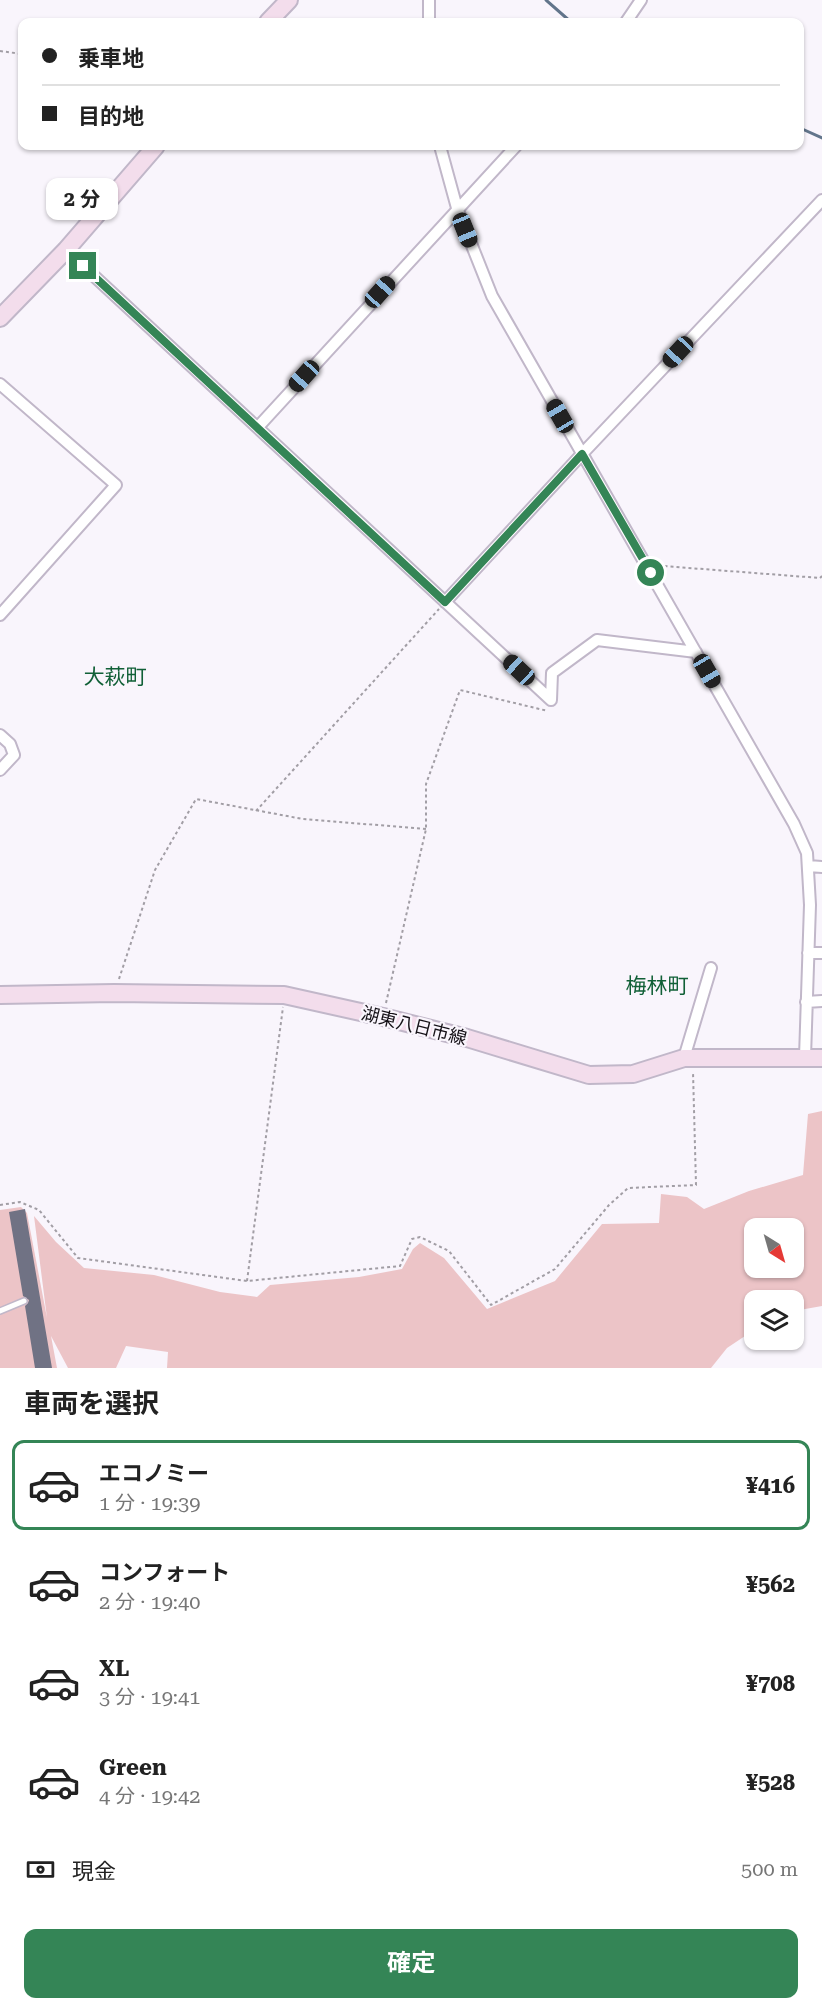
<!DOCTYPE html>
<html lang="ja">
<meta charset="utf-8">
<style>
:root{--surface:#fff;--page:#f2f2f2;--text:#222;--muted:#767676;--line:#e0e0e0;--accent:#348556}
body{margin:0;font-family:"Roboto Serif","Noto Sans JP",serif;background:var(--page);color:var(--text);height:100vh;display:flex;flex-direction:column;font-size:22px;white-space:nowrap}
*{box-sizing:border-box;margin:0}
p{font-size:20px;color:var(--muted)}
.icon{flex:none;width:33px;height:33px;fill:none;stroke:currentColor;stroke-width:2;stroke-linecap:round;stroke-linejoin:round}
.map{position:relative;height:1368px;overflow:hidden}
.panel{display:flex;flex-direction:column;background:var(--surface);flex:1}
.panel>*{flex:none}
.hud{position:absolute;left:18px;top:18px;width:786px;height:132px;border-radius:12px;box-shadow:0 2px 4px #0004;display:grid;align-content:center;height:132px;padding:0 24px;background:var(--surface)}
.needle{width:39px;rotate:143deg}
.fabs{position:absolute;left:744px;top:1218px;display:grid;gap:12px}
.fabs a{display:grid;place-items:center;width:60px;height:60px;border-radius:12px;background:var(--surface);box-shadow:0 2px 4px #0004;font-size:30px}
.end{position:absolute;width:27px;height:27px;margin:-14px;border:8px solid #348556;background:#fff;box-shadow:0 0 0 3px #fff}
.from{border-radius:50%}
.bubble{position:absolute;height:42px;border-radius:12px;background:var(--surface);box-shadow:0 2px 4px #0004;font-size:20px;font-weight:700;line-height:42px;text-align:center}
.car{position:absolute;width:18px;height:36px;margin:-18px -9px;border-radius:8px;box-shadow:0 0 4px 2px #0007;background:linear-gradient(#222 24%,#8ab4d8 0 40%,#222 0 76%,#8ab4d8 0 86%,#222 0)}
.hud b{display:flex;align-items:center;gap:21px;height:57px;font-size:22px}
.hud b+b{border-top:2px solid var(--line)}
.hud i{width:15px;height:15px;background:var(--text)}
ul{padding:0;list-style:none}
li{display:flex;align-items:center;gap:18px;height:90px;margin:0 12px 9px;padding:0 12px;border:3px solid transparent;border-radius:12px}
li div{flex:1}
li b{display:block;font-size:22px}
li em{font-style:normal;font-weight:700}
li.active{border-color:var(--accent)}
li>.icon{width:54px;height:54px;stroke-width:1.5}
h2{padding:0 24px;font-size:27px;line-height:72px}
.pay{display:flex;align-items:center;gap:15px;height:66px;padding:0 24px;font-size:22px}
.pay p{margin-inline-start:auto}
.cta{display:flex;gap:12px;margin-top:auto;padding:12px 24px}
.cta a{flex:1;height:69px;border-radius:12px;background:var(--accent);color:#fff;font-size:24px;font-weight:700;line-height:69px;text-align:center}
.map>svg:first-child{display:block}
</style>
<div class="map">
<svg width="822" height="1368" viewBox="0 0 822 1368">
<rect width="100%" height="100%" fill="#f9f5fc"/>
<path fill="#ecc4c7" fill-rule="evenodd" d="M822 1111V1306L794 1311V1300H754V1330L727 1348 711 1368H167L168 1352 126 1346 116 1368H68L51 1336 57 1368H0V1210L21 1207 27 1213 47 1318 34 1216 56 1242 84 1268 154 1275 220 1292 257 1297 270 1285 359 1277 402 1269 413 1249 420 1243 444 1258 487 1309 555 1281 602 1224 659 1223 661 1194 687 1197 704 1209 749 1191 803 1175 808 1114ZM754 1228H794V1268H754Z"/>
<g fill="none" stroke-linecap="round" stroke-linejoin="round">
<path stroke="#62758b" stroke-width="3" d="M546 0 571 22
M800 128 822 138"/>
</g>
<path fill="#707284" d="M25 1209 52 1368H35L25 1306 28 1303 29 1300 23 1296 9 1212Z"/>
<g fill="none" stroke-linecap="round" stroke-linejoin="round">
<g stroke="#c1b7c9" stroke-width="8">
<path id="lane" d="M0 1311 24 1301"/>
</g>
<g stroke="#c1b7c9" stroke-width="14">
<path id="street" d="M429 22V0
M626 22 641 0
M440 146 457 208 492 296 794 824 807 853 810 905 805 1057
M66 250 551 700
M0 384 116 485 0 615
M258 427 516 146
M445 602 582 454 822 200
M551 700 552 673 597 640 696 652
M0 735 10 744 14 755 0 770
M808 866 822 867
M808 953H822
M806 1002 822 1001
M684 1058 711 968"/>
</g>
<g stroke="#c1b7c9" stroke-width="20">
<path id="secondary" d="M268 22 289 0
M0 318 66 250 156 146
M0 995 114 993 284 995 383 1017 467 1038 589 1075 633 1074 684 1058H822"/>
</g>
<path stroke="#a29ea5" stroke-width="2" stroke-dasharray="3 3" stroke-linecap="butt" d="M0 51 22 54
M659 568 663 566 820 578 822 576
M256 811 439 609
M119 979 155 870 196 799 303 819 426 829
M386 1003 426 829V784L460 690 548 711
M0 1205 20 1202 39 1210 78 1258 247 1281 400 1266 412 1239 420 1237 449 1251 491 1305 555 1269 609 1205 628 1188 696 1185 693 1072
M247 1281 283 1007"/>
<use href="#lane" stroke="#fff" stroke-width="5"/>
<use href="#street" stroke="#fff" stroke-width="10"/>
<use href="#secondary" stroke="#f3ddec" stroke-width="16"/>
</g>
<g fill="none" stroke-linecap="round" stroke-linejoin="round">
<path stroke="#348556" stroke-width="8" d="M83 266 445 602 582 454 651 573"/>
</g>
<g text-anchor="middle" stroke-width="4.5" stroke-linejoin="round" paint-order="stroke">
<g font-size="18" fill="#141016" stroke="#f9f5fc">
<text transform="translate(414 1026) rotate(14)" y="6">湖東八日市線</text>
</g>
<g font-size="21" fill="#116037" stroke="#f9f5fc">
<text x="115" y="684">大萩町</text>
<text x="657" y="993">梅林町</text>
</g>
</g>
</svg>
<div class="fabs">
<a><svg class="needle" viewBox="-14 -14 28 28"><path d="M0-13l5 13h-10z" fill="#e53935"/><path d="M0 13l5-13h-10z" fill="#767676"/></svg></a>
<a><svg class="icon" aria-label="layers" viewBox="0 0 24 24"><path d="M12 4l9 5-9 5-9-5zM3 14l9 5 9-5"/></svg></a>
</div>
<i class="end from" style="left:651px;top:573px"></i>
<i class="end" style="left:83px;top:266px"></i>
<div class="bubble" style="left:46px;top:178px;width:72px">2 分</div>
<i class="car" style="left:465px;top:230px;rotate:158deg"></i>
<i class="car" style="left:380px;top:292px;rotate:42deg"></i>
<i class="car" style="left:678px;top:352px;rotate:223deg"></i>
<i class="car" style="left:304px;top:376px;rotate:222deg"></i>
<i class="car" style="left:560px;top:416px;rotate:330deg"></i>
<i class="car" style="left:519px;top:670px;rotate:313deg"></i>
<i class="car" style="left:707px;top:671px;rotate:150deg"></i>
<div class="hud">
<b><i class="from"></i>乗車地</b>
<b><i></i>目的地</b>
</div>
</div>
<section class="panel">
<h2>車両を選択</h2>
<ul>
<li class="active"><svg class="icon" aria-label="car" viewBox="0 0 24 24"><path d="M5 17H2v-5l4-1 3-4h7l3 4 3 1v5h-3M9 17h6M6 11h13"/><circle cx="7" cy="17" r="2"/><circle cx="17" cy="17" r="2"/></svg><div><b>エコノミー</b><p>1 分 · 19:39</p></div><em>¥416</em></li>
<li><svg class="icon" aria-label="car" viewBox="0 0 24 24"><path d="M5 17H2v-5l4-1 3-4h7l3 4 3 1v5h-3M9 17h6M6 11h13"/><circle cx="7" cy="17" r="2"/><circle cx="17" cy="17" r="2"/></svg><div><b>コンフォート</b><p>2 分 · 19:40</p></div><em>¥562</em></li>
<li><svg class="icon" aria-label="car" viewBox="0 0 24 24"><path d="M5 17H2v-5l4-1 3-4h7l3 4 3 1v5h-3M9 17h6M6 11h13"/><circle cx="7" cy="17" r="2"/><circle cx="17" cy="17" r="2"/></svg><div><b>XL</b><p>3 分 · 19:41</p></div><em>¥708</em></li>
<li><svg class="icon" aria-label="car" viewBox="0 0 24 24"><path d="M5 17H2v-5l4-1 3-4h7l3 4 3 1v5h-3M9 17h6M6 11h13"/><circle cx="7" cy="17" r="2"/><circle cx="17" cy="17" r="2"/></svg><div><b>Green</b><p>4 分 · 19:42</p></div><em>¥528</em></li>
</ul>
<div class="pay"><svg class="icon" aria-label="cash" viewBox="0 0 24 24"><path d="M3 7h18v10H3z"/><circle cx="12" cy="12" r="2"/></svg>現金<p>500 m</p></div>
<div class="cta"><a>確定</a></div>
</section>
